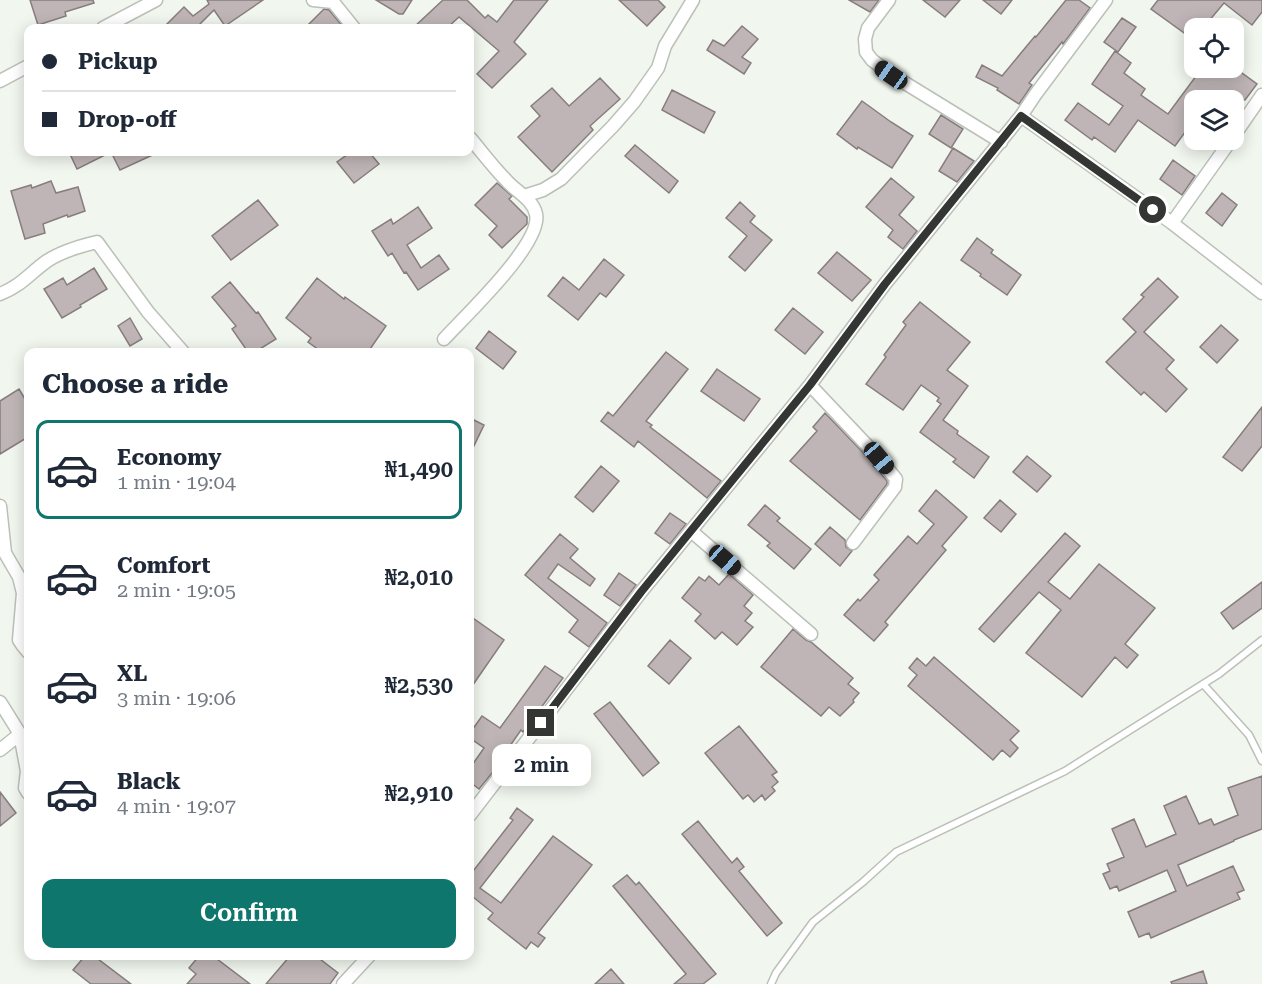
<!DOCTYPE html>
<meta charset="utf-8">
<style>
:root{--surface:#fff;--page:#f2f2f3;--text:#1f2937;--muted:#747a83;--line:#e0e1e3;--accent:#0f766e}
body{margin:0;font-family:"Roboto Serif",serif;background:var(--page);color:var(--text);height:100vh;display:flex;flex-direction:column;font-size:22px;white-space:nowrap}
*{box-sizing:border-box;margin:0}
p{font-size:20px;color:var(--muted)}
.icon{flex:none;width:33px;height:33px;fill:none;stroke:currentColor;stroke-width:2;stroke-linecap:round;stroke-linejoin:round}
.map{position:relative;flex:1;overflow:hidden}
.drawer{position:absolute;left:24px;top:348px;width:450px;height:612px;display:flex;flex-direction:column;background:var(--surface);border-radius:12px;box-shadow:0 3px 15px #0003}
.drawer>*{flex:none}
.top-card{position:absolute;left:24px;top:24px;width:450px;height:132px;border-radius:12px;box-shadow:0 3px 15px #0003;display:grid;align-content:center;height:132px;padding:0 18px;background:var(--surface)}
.controls{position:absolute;left:1184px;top:18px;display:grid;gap:12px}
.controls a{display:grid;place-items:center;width:60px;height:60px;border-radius:12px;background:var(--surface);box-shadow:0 3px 15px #0003;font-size:30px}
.end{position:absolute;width:27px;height:27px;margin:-14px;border:8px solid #343633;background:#fff;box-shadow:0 0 0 3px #fff}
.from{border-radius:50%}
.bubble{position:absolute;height:42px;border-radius:12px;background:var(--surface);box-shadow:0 3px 15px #0003;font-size:20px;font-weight:600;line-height:42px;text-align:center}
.car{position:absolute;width:18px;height:36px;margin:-18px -9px;border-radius:8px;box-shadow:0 0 4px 2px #0007;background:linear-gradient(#222 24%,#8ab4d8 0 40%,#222 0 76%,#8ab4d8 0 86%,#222 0)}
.top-card b{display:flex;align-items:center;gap:21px;height:57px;font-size:22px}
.top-card b+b{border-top:2px solid var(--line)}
.top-card i{width:15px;height:15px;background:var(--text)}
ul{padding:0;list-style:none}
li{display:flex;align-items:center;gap:18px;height:99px;margin:0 12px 9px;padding:0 6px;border:3px solid transparent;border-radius:12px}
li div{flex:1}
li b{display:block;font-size:22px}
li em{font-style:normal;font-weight:600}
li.current{border-color:var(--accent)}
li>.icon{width:54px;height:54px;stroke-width:1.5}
h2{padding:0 18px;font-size:27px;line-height:72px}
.primary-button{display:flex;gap:12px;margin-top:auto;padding:12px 18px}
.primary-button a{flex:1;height:69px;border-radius:12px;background:var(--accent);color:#fff;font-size:24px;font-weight:600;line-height:69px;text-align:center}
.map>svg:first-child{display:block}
</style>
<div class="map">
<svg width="1262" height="984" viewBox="0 0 1262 984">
<rect width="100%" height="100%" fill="#f1f7ef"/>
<path fill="#bfb5b6" stroke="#877d7f" stroke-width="1.5" d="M30 0H93L94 3 65 12 66 16 38 25Z
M207 0H263L225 26 214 10 196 28H163L184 7 193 16 209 4Z
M376 0H412L403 14H399Z
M443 0H467L485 18 488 15 497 22 514 0H548L514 42 526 54 492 88 477 74 499 51 459 17 447 28H413Z
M619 0H658L665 7 647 26Z
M849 0H879L870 12Z
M923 0H960L945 17Z
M983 0H1012L1001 14Z
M1066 0H1079L1090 8 1063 44 1062 42 1029 83 1032 85 1019 104 997 90 998 88 976 77 982 65 1002 76 1035 36 1036 37Z
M1158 0H1262V12L1252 25 1224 3 1208 22 1218 28H1194V40L1151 9Z
M324 9 329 10 344 28H305Z
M1122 18 1136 27 1118 52 1104 42Z
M742 26 758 39 742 57 751 63 744 74 707 50 713 40 724 46Z
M1115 51 1131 63 1124 73 1145 89 1141 95 1168 114 1202 68H1235L1257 84 1245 100H1194V120L1175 146 1138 120 1115 152 1094 137 1092 140 1065 120 1078 103 1109 125 1123 106 1092 84Z
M600 78 620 99 590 126 593 130 552 172 518 137 540 116 531 106 552 88 569 106Z
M672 90 715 112 704 133 662 110Z
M862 101 891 122 913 136 892 168 858 147 857 149 837 134Z
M941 115 963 129 951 148 929 134Z
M635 145 678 181 669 193 625 156Z
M953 148 974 161 957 182 939 171Z
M69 152H159L120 170 111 152 77 169Z
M351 152H369L379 164 354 183 337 162Z
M1173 160 1195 176 1182 195 1160 179Z
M891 178 914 197 899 215 917 231 903 249 888 237 893 230 866 207Z
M51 181 56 193 78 187 85 211 68 217 67 215 43 224 45 233 25 239 11 191 31 185 32 188Z
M497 183 512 196 509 199 527 217V224L502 248 489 235 497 226 475 205Z
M1222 193 1237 205 1222 226 1206 213Z
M258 200 278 225 231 260 212 236Z
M740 202 755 216 750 222 772 240 745 271 729 257 747 236 726 218Z
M418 207 432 228 407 245 421 268 439 255 449 269 418 290 406 272 404 273 392 253 388 256 372 231 391 219 393 224Z
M977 238 993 250 991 253 1021 275 1007 295 980 276 981 274 961 260Z
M837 252 871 280 852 301 818 273Z
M604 259 624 275 606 297 600 293 578 320 548 296 563 277 579 290Z
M94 268 107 289 80 305 81 307 62 318 44 289 63 278 67 285Z
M317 278 344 299 345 297 386 326 368 352H322L308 342 311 338 286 318Z
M1158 278 1178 297 1144 332 1174 360 1166 369 1187 389 1166 412 1144 392 1141 395 1106 362 1136 332 1123 319 1144 297 1141 295Z
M230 282 256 313 258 312 276 339 255 352H248L232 329 236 326 212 297Z
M920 302 970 342 947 370 968 386 943 420 958 431 957 434 989 457 974 478 953 462 956 459 920 432 941 404 937 401 939 398 921 385 903 410 866 384 886 357 884 355 906 325 903 322Z
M793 308 823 332 805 354 775 330Z
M130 318 142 339 130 346 118 326Z
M1221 325 1238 340 1217 363 1200 347Z
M489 331 516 352 503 369 476 348Z
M666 352 688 369 646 421 652 425 650 427 721 481 707 498 638 441 634 447 601 421 608 412 613 416Z
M717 369 760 399 744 421 701 391Z
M19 389 28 404V437L0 454V401Z
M1262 407V446L1242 471 1223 457Z
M825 413 873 463 874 465 873 466 878 470 887 481V484L860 520 790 461 817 431 813 427Z
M470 418 484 425 470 454Z
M1027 456 1051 476 1037 492 1013 472Z
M601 466 619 481 593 512 575 497Z
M936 490 967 517 942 546 946 550 885 622 888 625 874 641 844 615 858 599 860 601 879 580 874 575 908 536 917 544 934 524 919 511Z
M1000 500 1016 514 1001 532 984 518Z
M765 505 780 518 777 521 811 549 794 569 767 546 770 543 748 525Z
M670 513 686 524 670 544 655 533Z
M830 527 845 540 846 547 852 551 840 566 815 544Z
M1065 533 1080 546 1048 582 1070 599 1099 564 1155 608 1125 644 1138 655 1127 668 1115 657 1082 697 1026 653 1061 610 1039 592 994 642 979 629Z
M560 534 578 549 570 558 595 579 590 586 558 564 548 578 607 623 589 647 569 632 578 620 525 575Z
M619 573 636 585 620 606 604 595Z
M729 574 753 595 744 606 752 613 745 621 753 627 737 645 722 632 715 639 695 621 701 614 682 598 699 577 705 581 709 576 719 585Z
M1262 582V608L1233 629 1221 613Z
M470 616 504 640 470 689Z
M793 629 806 640 811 642 853 678 848 684 859 693 853 700 854 702 840 716 829 707 821 716 761 667Z
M670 640 691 658 669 684 648 666Z
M934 657 1019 731 1010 740 1018 748 1010 757 1002 750 993 760 908 686 917 675 909 668 917 658 926 666Z
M545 666 563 678 523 732 521 730 496 766 497 767 479 789 470 782V768L484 748 470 738V733L482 716 500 728Z
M610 702 659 763 643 776 594 714Z
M739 726 777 772 772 775 778 782 772 787 775 791 765 800 762 795 754 802 748 795 743 799 705 753Z
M1262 776V829L1234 840V841L1178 865 1187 886 1233 866 1244 890 1237 893 1240 899 1151 938 1149 933 1139 937 1128 912 1176 891 1167 870 1119 891 1117 886 1110 889 1103 874 1110 871 1107 864 1124 857 1112 829 1134 819 1146 847 1176 834 1164 806 1186 796 1199 824 1211 819 1214 825 1238 815 1228 788Z
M0 792 16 813 0 826Z
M517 808 533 820 480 888 501 903 553 836 592 865 538 933 545 938 538 947 531 942 526 949 488 919 493 913 473 897 470 902V875L513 820 510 818Z
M698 821 732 863 737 858 744 867 739 871 782 923 767 936 682 834Z
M627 875 636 885 639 882 716 974 703 984H674L686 974 613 886Z
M85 956H94L131 984H91L73 970Z
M199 956H213L250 984H187L196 974 189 968Z
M290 956H316L338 973 330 984H266Z
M611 969 624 984H595Z
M1203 971 1207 984H1172L1171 982Z"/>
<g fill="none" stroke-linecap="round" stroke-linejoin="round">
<g stroke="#bbc0b9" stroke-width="9">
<path id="lane" d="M1203 684 1249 735 1262 761
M771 984 776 973 813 922 863 882 896 852 1065 771 1219 674 1262 640"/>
</g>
<g stroke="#bbc0b9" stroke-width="15">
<path id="street" d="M313 0 333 2 354 28
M889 0 868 28 865 39 866 52 872 60 892 75 1001 142
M103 28 156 0
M0 81 28 66
M1021 116 1172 223 1262 293
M1233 137 1262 95
M524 196 543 190 561 179 613 126 634 102 658 68 665 46 693 0
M1172 223 1231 140
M0 294C21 286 30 273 47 261 62 251 80 246 97 242L148 312 183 352
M444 339C464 317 543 243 536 214 533 199 515 191 506 180 493 167 482 152 470 138
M810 385 879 458 896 479 895 487 853 543
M0 506 5 553 19 577 23 593 19 640 23 646 28 652
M691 531 811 634
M0 702 20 734 27 771 25 788 28 793
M0 750 20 734
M470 815 641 592 810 385 885 284 1021 116 1035 95 1106 0
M343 984 369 956"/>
</g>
<use href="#lane" stroke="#fff" stroke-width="6"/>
<use href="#street" stroke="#fff" stroke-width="12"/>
</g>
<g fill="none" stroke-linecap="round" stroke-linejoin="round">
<path stroke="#343633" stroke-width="8" d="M541 723 641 592 810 385 885 284 1021 116 1153 210"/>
</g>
</svg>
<div class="controls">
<a><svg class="icon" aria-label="locate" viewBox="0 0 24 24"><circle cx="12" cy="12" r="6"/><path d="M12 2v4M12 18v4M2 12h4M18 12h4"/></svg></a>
<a><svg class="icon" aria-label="layers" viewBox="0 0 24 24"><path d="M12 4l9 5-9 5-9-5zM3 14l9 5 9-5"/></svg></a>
</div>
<i class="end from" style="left:1153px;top:210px"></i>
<i class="end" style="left:541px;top:723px"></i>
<div class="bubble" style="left:492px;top:744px;width:99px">2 min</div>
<i class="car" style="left:891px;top:75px;rotate:305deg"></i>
<i class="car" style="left:879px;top:458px;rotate:140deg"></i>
<i class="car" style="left:725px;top:560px;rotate:131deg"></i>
<div class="top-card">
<b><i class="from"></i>Pickup</b>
<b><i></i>Drop-off</b>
</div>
<section class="drawer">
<h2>Choose a ride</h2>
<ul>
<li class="current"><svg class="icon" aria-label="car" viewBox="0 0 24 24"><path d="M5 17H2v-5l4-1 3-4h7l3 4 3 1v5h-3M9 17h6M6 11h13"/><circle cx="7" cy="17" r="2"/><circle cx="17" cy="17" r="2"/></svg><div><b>Economy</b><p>1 min · 19:04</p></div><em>₦1,490</em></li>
<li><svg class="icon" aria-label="car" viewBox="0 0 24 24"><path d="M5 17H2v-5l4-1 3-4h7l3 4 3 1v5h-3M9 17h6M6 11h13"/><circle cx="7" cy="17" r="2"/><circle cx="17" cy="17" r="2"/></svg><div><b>Comfort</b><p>2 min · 19:05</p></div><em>₦2,010</em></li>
<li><svg class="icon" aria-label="car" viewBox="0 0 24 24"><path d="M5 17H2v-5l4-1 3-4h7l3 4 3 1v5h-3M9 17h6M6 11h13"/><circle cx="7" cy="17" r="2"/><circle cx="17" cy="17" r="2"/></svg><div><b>XL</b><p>3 min · 19:06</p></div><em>₦2,530</em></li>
<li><svg class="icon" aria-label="car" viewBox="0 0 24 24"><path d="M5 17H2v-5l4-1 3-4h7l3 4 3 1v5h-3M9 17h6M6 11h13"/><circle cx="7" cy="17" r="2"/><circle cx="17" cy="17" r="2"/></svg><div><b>Black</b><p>4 min · 19:07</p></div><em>₦2,910</em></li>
</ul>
<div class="primary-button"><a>Confirm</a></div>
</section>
</div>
